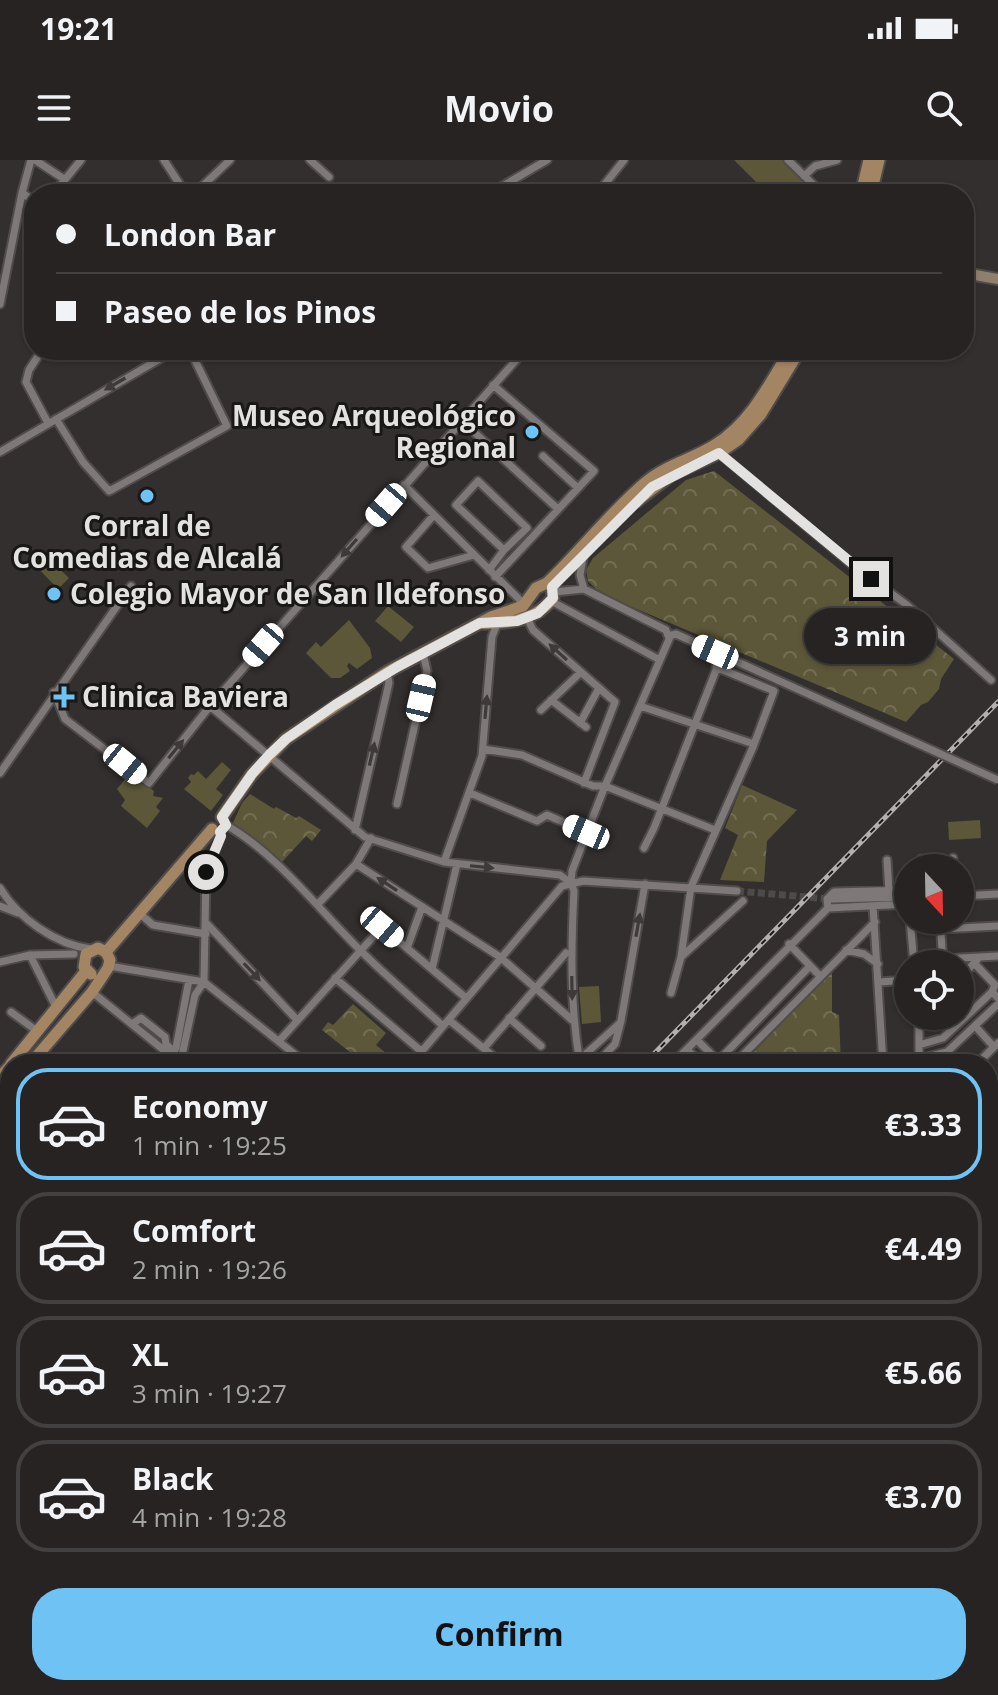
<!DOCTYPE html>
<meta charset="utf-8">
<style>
:root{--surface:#262322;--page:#322f2f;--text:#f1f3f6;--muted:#a4a4a5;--line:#424040;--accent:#6fc2f4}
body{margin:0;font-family:"Open Sans",sans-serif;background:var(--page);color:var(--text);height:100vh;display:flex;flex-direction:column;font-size:30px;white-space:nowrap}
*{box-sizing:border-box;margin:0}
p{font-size:26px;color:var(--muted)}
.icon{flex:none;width:44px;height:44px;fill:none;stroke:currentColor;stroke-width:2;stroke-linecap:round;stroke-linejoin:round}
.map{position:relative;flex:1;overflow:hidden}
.drawer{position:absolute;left:0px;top:894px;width:998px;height:642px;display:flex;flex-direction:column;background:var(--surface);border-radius:32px 32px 0 0;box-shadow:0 2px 6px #0004,0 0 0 2px var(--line)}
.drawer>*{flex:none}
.hud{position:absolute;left:24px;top:24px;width:950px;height:176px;border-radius:32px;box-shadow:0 2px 6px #0004,0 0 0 2px var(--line);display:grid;align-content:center;height:176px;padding:0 32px;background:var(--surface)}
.needle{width:52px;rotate:158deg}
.buttons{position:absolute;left:894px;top:694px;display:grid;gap:16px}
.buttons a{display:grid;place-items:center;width:80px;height:80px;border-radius:50%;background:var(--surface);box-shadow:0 2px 6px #0004,0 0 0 2px var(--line);font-size:40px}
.end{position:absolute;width:36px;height:36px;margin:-18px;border:10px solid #e4e1e1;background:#111;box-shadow:0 0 0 4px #111}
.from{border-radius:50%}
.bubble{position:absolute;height:56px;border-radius:28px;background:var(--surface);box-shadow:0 2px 6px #0004,0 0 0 2px var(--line);font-size:26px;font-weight:700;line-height:56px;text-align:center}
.car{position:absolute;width:24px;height:48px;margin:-24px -12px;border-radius:10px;box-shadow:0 0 6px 2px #0007;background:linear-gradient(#fff 24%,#345 0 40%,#fff 0 76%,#345 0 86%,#fff 0)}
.hud b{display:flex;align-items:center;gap:28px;height:76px;font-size:30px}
.hud b+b{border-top:2px solid var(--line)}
.hud i{width:20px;height:20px;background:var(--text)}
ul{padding:14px 0 0;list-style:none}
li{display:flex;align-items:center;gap:24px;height:112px;margin:0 16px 12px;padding:0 16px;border:4px solid var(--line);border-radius:32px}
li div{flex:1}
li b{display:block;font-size:30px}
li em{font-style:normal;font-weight:700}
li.active{border-color:var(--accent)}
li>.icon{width:72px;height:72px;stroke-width:1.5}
.button{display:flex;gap:16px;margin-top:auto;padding:16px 32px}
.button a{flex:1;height:92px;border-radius:32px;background:var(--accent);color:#111;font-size:32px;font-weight:700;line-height:92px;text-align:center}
.status{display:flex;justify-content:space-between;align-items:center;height:56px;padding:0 40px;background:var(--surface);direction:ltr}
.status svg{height:22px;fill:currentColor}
header{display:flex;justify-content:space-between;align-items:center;height:104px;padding:0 32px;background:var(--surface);font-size:36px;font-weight:700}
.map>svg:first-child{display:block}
</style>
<div class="status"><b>19:21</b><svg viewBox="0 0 49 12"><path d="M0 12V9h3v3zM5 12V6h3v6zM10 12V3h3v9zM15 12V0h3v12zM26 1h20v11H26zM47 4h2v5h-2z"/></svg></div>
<header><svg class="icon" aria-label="menu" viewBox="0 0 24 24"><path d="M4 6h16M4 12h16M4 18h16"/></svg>Movio<svg class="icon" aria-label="search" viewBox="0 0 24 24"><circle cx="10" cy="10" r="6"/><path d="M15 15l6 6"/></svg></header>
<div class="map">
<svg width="998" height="1535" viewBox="0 0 998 1535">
<defs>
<pattern id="park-crowns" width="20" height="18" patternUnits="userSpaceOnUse" patternTransform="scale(2)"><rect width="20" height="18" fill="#5c5738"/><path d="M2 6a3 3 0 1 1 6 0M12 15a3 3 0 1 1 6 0" fill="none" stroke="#736f54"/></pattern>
</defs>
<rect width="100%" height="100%" fill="#332f2e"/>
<path fill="#5c5738" d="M734 0H784L821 34H774L768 32 770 29 767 27 764 30Z
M40 390 69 418 58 429 30 400Z
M388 446 414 467 401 482 375 461Z
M349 460 370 488 372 498 357 509 349 503 347 506 350 511 340 518H331L306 493 316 482 321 487Z
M222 602 231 610 216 629 223 635 211 651 184 629 191 622 188 618 191 614 194 615 198 611 206 619Z
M126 609 154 631 153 636 163 638 156 647 160 651 147 668 121 646 125 640 117 629 125 619 122 616Z
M980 660 981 678 949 680 948 662Z
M599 826 601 862 582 864 579 827Z
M163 1526H288L279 1535H170Z"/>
<path fill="url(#park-crowns)" d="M714 311 954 499 941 519 939 529 928 542 921 545 906 562 601 434 588 421 586 410 593 398 686 320Z
M742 625 797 650 767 681 764 722 720 720 738 675 725 668Z
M250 634 274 649 276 647 296 658 299 656 321 670 312 681 306 676 281 703 233 663 242 643Z
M832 811V852L839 855 841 904H752L747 899Z
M353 844 386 873 376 885 399 904H365L322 870 328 862 333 865Z
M309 1526H414L415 1535H300Z
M560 1526H613L609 1535H560Z"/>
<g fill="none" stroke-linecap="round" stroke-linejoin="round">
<path stroke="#4e4a49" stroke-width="7" stroke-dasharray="7 3.5" stroke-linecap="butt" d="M737 731 830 739"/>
<g stroke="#4f4c4b" stroke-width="11">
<path id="street" d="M35 0 64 19
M164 0 186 34
M310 0 329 17
M788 0 823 34
M804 16 815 6 837 0
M22 33 34 41
M53 34 81 0
M194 34 230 0
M489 34 547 0
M597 34 624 0
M0 144 22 33 31 0
M42 190 29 210 26 222 48 263
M493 225 594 311 495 417
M56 259 83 302 109 331 113 329 227 266 190 190
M462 261 558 349
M0 292 175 190
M719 293 854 406 907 445 991 520
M543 296 578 328
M404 325 523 443
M434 355 406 387 428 408 474 395
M504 390 456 345 478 321 526 367
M583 398 580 415 584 429
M489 410 504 390 527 368
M554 432 584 429 666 470 668 476 676 474 934 591
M551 441 660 500
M531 455 529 462 533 470 615 542 584 623
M54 532 65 559 149 623 210 546 525 190
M551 540 586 567
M210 546 365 677 444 702 560 715 571 723
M640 546 754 584
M541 550 581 512
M580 563 599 528
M483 589 522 595 593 626H605L715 670
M0 613 131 426
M470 633 537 661 547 655 586 672
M397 644 427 511 423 493
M226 665C276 693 321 752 361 791 387 817 416 841 443 866
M355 670 389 523 387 512
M644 688 654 668 722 495
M953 698V708
M921 699V708
M887 700 889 731
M444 702 482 596 492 477 497 464
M356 704 371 678
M0 728C18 758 56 785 91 789
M960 736 998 734
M832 739 908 737
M318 744 356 704 500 797 572 860
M0 746 18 753
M873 746 883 904
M828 748 827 739 834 732 908 730
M828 748 908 744
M139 753 153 765 206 774
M910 760 914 804
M940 760 943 804
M207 764 297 860
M941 769 998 766
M789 784 820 816
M407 788 422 747
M846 790 864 794 878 804
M30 795 56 847
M681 797 743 741
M943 799 998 796
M0 802 30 795 74 794
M975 804 995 825 992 832
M109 806 204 822 307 904
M432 809 457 704
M335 818 421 891
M960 818 977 800
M879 822 908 820
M92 832 165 891 170 890
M671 833 681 797 691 727 753 587 774 531 716 507
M11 852 37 871
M919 856V899
M509 858 541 886
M449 860 493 896 487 904
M132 864 141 858 165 877 166 884 172 890
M976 867 994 887
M697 880 721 904
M279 881 382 767 466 838
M919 885 943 878 992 832 998 838
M484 888 566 793
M687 890 703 904
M945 893 952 904
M172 896 176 888 189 820
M181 900 195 835 204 822 206 712 221 676 220 672
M579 900 620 863
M718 901 810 806
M411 904 562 726 583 721 737 731
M580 904C570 846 571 789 574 731L571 723 572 711 605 626 670 477
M596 904 615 884 621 861 645 724
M672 904 828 748
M734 904 875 762
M915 904 919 899 947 892 998 844
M977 904 998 883
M988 946 998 933
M988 957 998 966
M0 972 10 981
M988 987 998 975
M988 1023 998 1011
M988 1056 998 1043
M0 1098 8 1097 10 1105
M0 1179 10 1186
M0 1277 10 1248
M0 1321 8 1295
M0 1341 10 1344
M0 1388 10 1391
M0 1440 10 1443
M0 1493 10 1496
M141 1526 148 1535
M157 1526 163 1535
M421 1526 422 1535
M507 1526 508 1535
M516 1526 517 1535
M933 1526 944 1535
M10 1535 19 1526
M40 1535 42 1526
M49 1535 58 1526
M65 1535 76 1526
M288 1535 297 1526
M638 1535 640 1526
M692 1535 693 1526
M737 1535 738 1526
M783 1535 784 1526"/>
</g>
<g stroke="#4f4c4b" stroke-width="14">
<path id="secondary" d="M964 113 998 119"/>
</g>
<g stroke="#4f4c4b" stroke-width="15">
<path id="primary" d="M861 34 869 0
M871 34 879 0
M637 341 671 315 719 293 738 280 761 254 800 190
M523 446 536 428 547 423C581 391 610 352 646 322 666 305 693 299 715 285 751 262 769 225 790 190
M480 463C506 464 537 460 553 438L552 427 547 423
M222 657 252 614 286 579 387 512 491 457 523 446
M106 792 212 669
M91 814 84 807 86 794 98 788 106 792
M11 904 86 811
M30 904 92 832 108 808 110 800 106 792
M0 917 10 906
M0 940 10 928"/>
</g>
<use href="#street" stroke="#7e7978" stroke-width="7"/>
<use href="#secondary" stroke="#917f6e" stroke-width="10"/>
<use href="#primary" stroke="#a38463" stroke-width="11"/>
<g stroke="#b3afaf" stroke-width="5">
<path id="rail" d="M644 904 998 542
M30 1535 39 1526"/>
</g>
<use href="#rail" stroke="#1a1817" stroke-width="2" stroke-dasharray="6" stroke-linecap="butt"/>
<g stroke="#4f4c4b" stroke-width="11" stroke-linecap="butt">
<path id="street-bridge" d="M934 591 998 620"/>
</g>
<use href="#street-bridge" stroke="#7e7978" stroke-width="7"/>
</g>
<defs><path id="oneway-solid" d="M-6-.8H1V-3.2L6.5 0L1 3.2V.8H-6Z" transform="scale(2)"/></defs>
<g fill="#3d3a39">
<use href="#oneway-solid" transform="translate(115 224) rotate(150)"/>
<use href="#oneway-solid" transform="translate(349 388) rotate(131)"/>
<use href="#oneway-solid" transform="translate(558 492) rotate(-138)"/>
<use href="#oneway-solid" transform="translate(486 547) rotate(-85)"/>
<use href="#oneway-solid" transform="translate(176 589) rotate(-51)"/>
<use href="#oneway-solid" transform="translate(372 594) rotate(-77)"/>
<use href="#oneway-solid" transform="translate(482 707) rotate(6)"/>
<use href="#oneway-solid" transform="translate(387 724) rotate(-147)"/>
<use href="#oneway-solid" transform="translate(638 765) rotate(-80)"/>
<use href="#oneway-solid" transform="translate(252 812) rotate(47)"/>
<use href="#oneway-solid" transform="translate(572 828) rotate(89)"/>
</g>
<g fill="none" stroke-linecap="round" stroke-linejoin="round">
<path stroke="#e4e1e1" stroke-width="10" d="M206 712 221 676 220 672 226 665 222 657 252 614 269 595 286 579 335 545 397 507 480 463 517 461 538 453 553 438 552 427 652 327 719 293 871 419"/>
</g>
<g fill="#6fc2f4" stroke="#1a1817" stroke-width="3">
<circle cx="532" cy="272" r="8"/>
<circle cx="147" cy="336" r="8"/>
<circle cx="54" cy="434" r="8"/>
<path d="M60 525h8v8h8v8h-8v8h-8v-8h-8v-8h8z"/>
</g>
<g text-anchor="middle" stroke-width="6" stroke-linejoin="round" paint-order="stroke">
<g font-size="28" font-weight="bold" fill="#e4e1e1" stroke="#1a1817" text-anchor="start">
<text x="516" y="266" text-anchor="end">Museo Arqueológico<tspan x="516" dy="32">Regional</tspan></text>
<text x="147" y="376" text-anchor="middle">Corral de<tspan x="147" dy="32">Comedias de Alcalá</tspan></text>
<text x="70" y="444">Colegio Mayor de San Ildefonso</text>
<text x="82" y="547">Clinica Baviera</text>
</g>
</g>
</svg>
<div class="buttons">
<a><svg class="needle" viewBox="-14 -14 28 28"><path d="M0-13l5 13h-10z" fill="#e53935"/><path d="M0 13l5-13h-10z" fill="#a4a4a5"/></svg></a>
<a><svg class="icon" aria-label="locate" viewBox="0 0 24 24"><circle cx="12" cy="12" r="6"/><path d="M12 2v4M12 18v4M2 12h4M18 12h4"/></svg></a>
</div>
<i class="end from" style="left:206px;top:712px"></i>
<i class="end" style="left:871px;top:419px"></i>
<div class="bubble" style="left:804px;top:448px;width:132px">3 min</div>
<i class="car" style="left:386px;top:345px;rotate:221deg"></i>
<i class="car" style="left:263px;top:485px;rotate:221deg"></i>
<i class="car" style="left:715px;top:492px;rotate:293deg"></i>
<i class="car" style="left:421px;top:538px;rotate:13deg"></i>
<i class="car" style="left:125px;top:604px;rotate:129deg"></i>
<i class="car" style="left:586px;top:672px;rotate:293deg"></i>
<i class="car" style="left:382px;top:767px;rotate:130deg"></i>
<div class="hud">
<b><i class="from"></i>London Bar</b>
<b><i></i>Paseo de los Pinos</b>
</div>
<section class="drawer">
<ul>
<li class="active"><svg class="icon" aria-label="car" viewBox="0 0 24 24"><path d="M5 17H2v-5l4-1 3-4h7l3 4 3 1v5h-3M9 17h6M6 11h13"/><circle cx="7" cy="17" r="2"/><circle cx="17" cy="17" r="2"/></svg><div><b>Economy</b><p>1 min · 19:25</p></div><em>€3.33</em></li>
<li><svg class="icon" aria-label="car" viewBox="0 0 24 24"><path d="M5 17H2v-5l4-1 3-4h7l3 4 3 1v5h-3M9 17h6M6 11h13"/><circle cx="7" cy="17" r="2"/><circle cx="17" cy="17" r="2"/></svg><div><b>Comfort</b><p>2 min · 19:26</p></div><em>€4.49</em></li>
<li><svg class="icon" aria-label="car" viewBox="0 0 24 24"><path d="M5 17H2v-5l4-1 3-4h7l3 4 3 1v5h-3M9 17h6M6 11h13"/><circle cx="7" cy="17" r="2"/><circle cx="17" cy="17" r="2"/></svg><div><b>XL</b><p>3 min · 19:27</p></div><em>€5.66</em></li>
<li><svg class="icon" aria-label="car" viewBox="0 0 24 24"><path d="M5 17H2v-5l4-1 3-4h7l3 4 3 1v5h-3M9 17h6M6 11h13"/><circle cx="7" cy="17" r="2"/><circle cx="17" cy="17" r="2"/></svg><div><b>Black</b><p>4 min · 19:28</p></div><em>€3.70</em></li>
</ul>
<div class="button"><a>Confirm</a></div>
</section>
</div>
